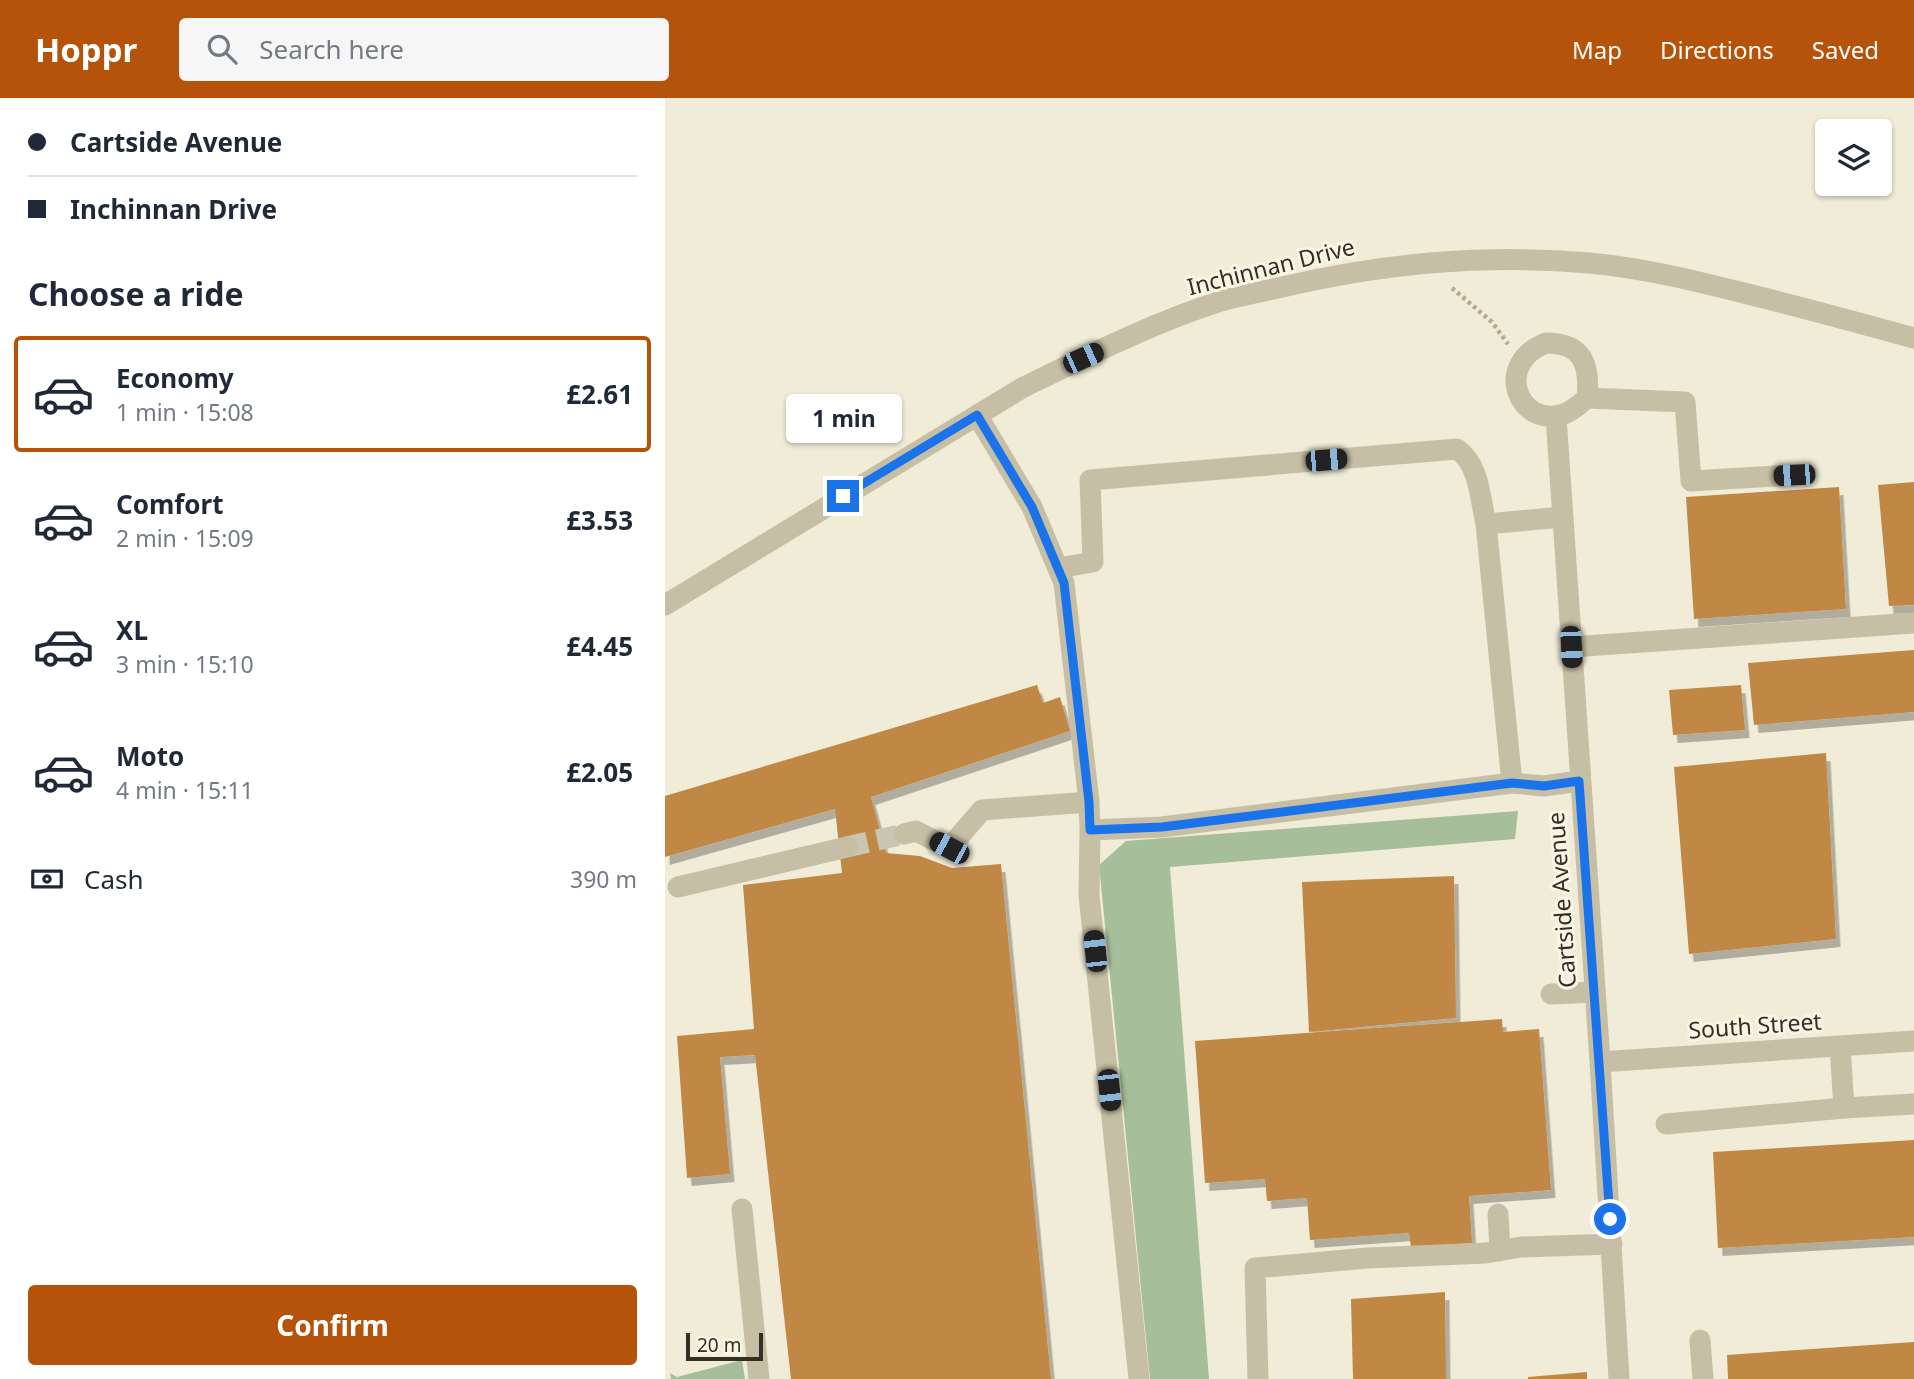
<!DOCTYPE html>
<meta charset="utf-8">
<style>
:root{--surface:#fff;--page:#f6f6f7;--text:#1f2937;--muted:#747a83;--line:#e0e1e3;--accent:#b45309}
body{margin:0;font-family:"Noto Sans",sans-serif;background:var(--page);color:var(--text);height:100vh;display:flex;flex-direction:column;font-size:26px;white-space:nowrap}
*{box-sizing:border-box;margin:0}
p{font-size:23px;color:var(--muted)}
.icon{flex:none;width:38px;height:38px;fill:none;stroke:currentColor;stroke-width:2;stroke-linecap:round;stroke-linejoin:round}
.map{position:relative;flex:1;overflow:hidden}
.drawer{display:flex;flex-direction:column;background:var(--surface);width:665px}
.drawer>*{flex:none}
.top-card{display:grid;align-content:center;height:154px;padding:0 28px;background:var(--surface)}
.tools{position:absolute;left:1150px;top:21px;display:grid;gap:14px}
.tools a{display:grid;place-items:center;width:77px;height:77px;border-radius:7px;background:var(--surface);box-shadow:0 2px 5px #0004;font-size:35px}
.scale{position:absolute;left:21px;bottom:18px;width:77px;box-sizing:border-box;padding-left:7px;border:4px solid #332e26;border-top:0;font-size:19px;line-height:24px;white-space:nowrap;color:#332e26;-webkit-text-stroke:5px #f8f5e4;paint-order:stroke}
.end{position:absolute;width:32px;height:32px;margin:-16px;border:9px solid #1a73e8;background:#fff;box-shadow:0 0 0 4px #fff}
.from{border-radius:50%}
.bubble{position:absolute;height:49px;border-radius:7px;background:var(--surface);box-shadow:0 2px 5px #0004;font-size:23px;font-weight:700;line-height:49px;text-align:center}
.car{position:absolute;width:21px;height:42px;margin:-21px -10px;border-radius:9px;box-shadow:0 0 5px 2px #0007;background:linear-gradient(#222 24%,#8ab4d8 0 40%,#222 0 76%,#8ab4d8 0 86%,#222 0)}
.top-card b{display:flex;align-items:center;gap:24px;height:66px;font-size:26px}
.top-card b+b{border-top:2px solid var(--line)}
.top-card i{width:18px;height:18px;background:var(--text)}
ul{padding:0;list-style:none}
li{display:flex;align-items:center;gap:21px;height:116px;margin:0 14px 10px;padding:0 14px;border:4px solid transparent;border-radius:7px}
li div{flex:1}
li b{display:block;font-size:26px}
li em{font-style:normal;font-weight:700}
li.active{border-color:var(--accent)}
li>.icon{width:63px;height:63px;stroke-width:1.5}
h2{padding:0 28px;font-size:32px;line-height:84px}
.pay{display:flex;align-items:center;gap:18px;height:77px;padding:0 28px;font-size:26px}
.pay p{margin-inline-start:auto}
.primary-button{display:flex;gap:14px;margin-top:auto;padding:14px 28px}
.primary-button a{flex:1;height:80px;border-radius:7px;background:var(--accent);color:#fff;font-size:28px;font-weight:700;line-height:80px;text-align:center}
header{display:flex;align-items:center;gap:42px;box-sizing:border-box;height:98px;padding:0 35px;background:var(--accent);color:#fff}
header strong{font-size:33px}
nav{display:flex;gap:38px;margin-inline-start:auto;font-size:24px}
.search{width:490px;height:63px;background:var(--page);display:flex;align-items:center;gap:18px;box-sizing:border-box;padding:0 24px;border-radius:7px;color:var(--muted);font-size:26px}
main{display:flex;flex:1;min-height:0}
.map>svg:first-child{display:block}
</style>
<header>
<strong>Hoppr</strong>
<div class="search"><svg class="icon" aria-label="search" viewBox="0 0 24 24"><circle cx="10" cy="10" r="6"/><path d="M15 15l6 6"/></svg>Search here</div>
<nav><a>Map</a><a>Directions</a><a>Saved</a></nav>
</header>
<main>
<section class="drawer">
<div class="top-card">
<b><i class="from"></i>Cartside Avenue</b>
<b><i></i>Inchinnan Drive</b>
</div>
<h2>Choose a ride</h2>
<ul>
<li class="active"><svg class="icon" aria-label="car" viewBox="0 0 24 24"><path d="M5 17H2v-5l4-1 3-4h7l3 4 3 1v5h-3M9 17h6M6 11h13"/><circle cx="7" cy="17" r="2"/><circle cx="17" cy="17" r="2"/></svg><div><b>Economy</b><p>1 min · 15:08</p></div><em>£2.61</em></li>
<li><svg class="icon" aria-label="car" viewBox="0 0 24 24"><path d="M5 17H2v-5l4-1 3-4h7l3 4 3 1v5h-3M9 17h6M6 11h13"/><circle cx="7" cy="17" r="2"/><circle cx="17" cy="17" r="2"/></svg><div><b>Comfort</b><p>2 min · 15:09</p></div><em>£3.53</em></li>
<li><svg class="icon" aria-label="car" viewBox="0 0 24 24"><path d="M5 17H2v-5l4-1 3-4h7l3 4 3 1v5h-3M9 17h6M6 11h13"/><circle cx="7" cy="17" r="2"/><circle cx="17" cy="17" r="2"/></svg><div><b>XL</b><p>3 min · 15:10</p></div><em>£4.45</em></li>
<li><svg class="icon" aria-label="car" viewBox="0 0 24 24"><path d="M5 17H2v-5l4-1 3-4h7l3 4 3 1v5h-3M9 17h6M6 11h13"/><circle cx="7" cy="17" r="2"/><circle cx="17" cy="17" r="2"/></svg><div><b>Moto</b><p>4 min · 15:11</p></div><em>£2.05</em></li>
</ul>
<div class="pay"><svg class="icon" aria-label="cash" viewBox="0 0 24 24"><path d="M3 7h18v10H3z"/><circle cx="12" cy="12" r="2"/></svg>Cash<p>390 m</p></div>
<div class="primary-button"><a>Confirm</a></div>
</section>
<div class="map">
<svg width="1249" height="1281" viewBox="0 0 1249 1281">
<defs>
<filter id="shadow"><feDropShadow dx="4.5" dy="8" stdDeviation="0" flood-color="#0004"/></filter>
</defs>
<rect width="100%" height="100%" fill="#f0ecd8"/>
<path fill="#a6be99" d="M853 713 850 741 505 769 544 1281H485L434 767 461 743Z
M77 1262 80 1281H6L5 1275 12 1279Z"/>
<path fill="#c18844" filter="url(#shadow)" d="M1249 384V507L1224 508 1213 387Z
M1174 389 1181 511 1029 521 1021 399Z
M1249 552V614L1089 627 1083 565Z
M372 587 378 605 395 599 405 633 206 699 221 755 255 758 287 770 336 766 386 1281H126L90 957 55 959 65 1076 22 1080 12 938 89 931 78 787 177 775 170 711 0 759V698Z
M1076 587 1080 632 1008 637 1004 592Z
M1161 655 1171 841 1024 856 1009 669Z
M789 778 791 920 644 934 637 784Z
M837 921 838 934 874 931 886 1092 804 1098 807 1145 746 1149 744 1135 645 1142 642 1100 602 1103 600 1081 540 1085 530 943Z
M1249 1042V1139L1053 1150 1048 1054Z
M780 1194 781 1281H688L686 1201Z
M1249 1244V1281H1063L1062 1257Z
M922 1274V1281H863V1279Z"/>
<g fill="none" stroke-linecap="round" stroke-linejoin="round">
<path stroke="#cac6b4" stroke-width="21" stroke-dasharray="21 10" stroke-linecap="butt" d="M182 749 239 736"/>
<path stroke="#b3a98f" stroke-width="4.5" stroke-dasharray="3.5 3.5" stroke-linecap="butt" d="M787 190 827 224 843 246"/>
<path stroke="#c7bfa5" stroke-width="21" d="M881 245C919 245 925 268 922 300 915 306 908 313 899 316 854 331 827 266 881 245Z
M922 300 1020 304 1026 383 1129 377
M312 317 367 409 399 485 424 704 425 732 497 729 847 685 879 688 914 683
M891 318 935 964 954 1281
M393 470 428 464 425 382 792 351C815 367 815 401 821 426
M0 507 357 290C422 258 487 225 556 203 575 198 594 194 613 190 719 165 815 156 924 165 981 170 1039 185 1095 199 1147 212 1198 226 1249 240
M906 549 1249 525
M847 685 821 426 898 419
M425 732 424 797 474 1281
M239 736 251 733 284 750 317 712 424 704
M13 789 182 749
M886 896 930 894
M935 964 1249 943
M1179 1010 1249 1006
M1001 1026 1179 1010 1175 948
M77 1111 94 1281
M833 1116 835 1153
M1035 1242 1038 1281
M593 1281 590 1170 703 1160 821 1155 856 1149 947 1146"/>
</g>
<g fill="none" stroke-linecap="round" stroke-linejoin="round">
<path stroke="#1a73e8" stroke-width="9" d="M178 398 312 317 367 409 399 485 424 704 425 732 497 729 847 685 879 688 914 683 945 1121"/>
</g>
<g text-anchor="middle" stroke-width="6" stroke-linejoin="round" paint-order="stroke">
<g font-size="23" fill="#332e26" stroke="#f8f5e4">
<text transform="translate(606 169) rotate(-14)" y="8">Inchinnan Drive</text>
<text transform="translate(897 802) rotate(-94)" y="8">Cartside Avenue</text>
<text transform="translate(1090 928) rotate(-4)" y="8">South Street</text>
</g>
</g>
</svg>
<div class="tools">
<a><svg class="icon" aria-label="layers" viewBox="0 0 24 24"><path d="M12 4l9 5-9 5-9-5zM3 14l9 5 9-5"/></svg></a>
</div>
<div class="scale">20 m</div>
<i class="end from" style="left:945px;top:1121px"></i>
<i class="end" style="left:178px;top:398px"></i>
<div class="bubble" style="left:121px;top:296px;width:116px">1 min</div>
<i class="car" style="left:418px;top:260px;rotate:66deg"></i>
<i class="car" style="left:661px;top:362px;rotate:85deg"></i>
<i class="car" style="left:1129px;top:377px;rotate:267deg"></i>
<i class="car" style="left:906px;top:549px;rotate:177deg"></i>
<i class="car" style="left:284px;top:750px;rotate:298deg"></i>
<i class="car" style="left:430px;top:853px;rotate:354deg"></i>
<i class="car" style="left:444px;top:992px;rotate:174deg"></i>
</div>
</main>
